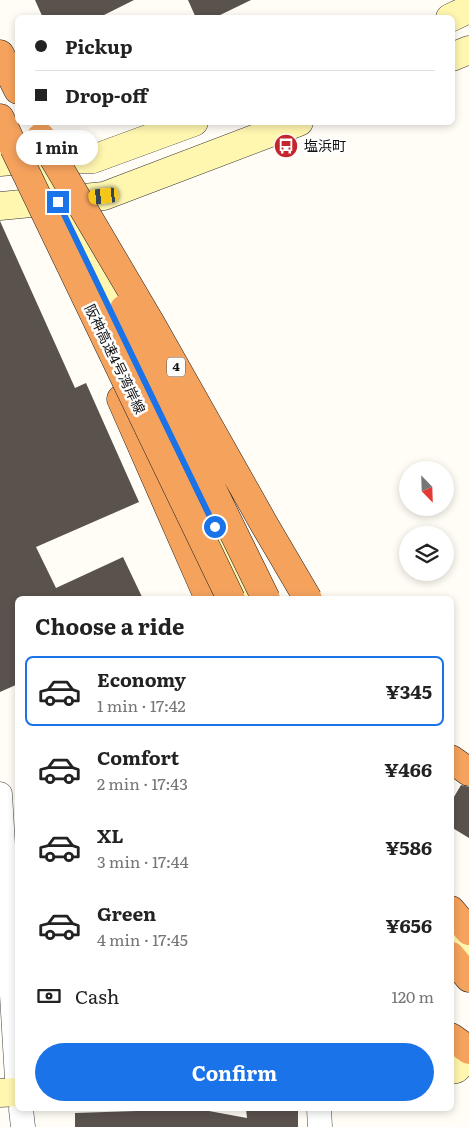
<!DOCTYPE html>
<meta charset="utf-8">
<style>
:root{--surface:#fff;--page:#f6f6f6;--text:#222;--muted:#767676;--line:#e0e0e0;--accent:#1a73e8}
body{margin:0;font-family:Literata,"Noto Sans JP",serif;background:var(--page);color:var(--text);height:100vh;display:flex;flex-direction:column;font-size:19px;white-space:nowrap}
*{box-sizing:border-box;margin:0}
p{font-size:16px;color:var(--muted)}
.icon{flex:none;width:28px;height:28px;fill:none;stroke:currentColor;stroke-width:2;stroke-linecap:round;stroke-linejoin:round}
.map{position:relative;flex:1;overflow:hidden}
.sheet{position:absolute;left:15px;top:596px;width:439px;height:515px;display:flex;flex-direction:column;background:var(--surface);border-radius:8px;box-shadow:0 2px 8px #0003}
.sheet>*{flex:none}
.top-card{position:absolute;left:15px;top:15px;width:440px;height:110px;border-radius:8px;box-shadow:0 2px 8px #0003;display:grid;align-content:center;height:110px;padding:0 20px;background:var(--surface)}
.needle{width:32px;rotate:157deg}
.tools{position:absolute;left:399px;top:461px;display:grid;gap:10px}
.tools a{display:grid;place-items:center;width:55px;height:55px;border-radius:50%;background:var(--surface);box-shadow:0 2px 8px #0003;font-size:25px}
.end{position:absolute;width:22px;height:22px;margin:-11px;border:6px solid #1a73e8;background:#fff;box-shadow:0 0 0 2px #fff}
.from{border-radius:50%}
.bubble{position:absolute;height:35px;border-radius:18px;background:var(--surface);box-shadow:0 2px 8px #0003;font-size:16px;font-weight:700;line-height:35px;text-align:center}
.car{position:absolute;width:15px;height:30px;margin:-15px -8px;border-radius:6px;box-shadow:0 0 4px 1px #0007;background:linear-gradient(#f5c518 24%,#345 0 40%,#f5c518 0 76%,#345 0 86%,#f5c518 0)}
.top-card b{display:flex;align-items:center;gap:18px;height:48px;font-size:19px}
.top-card b+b{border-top:1px solid var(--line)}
.top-card i{width:12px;height:12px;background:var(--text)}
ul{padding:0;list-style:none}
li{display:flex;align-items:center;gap:15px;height:70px;margin:0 10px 8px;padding:0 10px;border:2px solid transparent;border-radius:8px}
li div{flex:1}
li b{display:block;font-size:19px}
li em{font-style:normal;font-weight:700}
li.active{border-color:var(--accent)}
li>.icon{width:45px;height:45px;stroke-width:1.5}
h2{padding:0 20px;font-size:22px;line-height:60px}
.pay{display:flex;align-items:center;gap:12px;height:55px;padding:0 20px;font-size:19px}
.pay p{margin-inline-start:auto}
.cta{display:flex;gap:10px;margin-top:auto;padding:10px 20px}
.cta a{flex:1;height:58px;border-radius:30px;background:var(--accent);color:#fff;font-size:20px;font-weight:700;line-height:58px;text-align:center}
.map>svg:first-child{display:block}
</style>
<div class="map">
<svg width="469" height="1127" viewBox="0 0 469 1127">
<rect width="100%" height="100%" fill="#fffdf5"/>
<path fill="#5a524d" d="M35 0H134L98 18H43Z
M188 0H251L214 18H196Z
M0 221 75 388 86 383 139 502 36 547 56 588 123 557 143 599H18V684L0 692Z
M461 785 469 787V838L451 827V802Z
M198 1109 247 1118 246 1109H298V1127H75V1113Z"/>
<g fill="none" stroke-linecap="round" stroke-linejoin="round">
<g stroke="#444" stroke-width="25">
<path id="street" d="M0 794 18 1096
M21 1109 23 1127
M319 1109 320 1127"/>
</g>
<g stroke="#333" stroke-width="29">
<path id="secondary" d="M450 18 469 9
M452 57 469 50
M37 159 127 345
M0 162 37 159H93L194 122
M0 206 104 196 299 122
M181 456 250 599
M451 937 469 957
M451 1070 456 1069 469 1056
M0 1093 18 1092"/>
</g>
<g stroke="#222" stroke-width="29">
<path id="highway" d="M0 54 18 90
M0 118 14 148
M121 399 209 599
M451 759 469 772
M451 910 469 931
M451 956 469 978
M451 1037 469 1050"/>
</g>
<use href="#street" stroke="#fff" stroke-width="24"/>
<use href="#secondary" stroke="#fff6b0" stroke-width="28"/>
<use href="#highway" stroke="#f5a25d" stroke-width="28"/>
<g stroke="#222" stroke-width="29" stroke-linecap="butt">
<path id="highway-bridge" d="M41 137 153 327 264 524 308 599
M14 148 231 599
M124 309 266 599"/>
</g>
<use href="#highway-bridge" stroke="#f5a25d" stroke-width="28"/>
</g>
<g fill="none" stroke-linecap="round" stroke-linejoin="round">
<path stroke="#1a73e8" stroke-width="6" d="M58 202 215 527"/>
</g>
<defs>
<g id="bus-disc" transform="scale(1.25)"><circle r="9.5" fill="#c4262e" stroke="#fff"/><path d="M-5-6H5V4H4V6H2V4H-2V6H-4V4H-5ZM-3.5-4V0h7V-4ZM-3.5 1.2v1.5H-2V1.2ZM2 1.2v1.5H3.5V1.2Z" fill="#fff"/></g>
</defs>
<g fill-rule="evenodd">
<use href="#bus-disc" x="286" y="146"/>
</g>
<g text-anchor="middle" stroke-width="5" stroke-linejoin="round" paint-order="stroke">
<rect fill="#fff" stroke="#585858" stroke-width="1" x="167" y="357.5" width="18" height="19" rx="4"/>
<g font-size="12" font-weight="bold" fill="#111">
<text x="176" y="371">4</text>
</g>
<g font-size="14" fill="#111" stroke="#fff" text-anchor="start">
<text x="304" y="151">塩浜町</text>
</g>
<g font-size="14" fill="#111" stroke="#fff">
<text transform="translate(115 359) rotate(64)" y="5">阪神高速4号湾岸線</text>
</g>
</g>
</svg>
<div class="tools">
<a><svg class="needle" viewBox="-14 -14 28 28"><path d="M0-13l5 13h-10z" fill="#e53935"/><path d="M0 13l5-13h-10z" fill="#767676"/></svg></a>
<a><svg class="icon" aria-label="layers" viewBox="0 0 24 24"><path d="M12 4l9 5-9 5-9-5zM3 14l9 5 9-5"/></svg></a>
</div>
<i class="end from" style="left:215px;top:527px"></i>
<i class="end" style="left:58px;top:202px"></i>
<div class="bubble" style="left:16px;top:130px;width:82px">1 min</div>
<i class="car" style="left:104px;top:196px;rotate:264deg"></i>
<div class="top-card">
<b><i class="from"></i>Pickup</b>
<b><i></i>Drop-off</b>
</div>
<section class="sheet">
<h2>Choose a ride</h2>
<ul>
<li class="active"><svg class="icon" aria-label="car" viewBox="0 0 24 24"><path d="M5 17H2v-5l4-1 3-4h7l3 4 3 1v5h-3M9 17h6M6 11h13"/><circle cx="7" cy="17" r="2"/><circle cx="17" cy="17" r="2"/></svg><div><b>Economy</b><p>1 min · 17:42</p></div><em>¥345</em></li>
<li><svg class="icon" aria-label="car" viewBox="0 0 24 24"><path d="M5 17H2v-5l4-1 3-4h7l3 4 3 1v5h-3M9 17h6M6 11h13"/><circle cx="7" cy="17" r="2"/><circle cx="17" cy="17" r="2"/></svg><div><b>Comfort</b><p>2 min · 17:43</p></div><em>¥466</em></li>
<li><svg class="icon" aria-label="car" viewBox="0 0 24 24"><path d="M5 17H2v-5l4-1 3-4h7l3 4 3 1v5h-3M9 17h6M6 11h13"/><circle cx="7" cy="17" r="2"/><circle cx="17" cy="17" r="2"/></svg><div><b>XL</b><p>3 min · 17:44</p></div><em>¥586</em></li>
<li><svg class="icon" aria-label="car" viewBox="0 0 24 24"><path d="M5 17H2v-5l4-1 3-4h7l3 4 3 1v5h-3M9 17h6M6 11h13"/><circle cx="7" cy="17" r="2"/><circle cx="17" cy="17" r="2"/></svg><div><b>Green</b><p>4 min · 17:45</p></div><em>¥656</em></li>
</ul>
<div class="pay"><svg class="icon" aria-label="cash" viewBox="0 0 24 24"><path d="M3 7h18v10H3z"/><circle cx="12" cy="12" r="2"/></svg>Cash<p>120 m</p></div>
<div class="cta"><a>Confirm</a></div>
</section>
</div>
